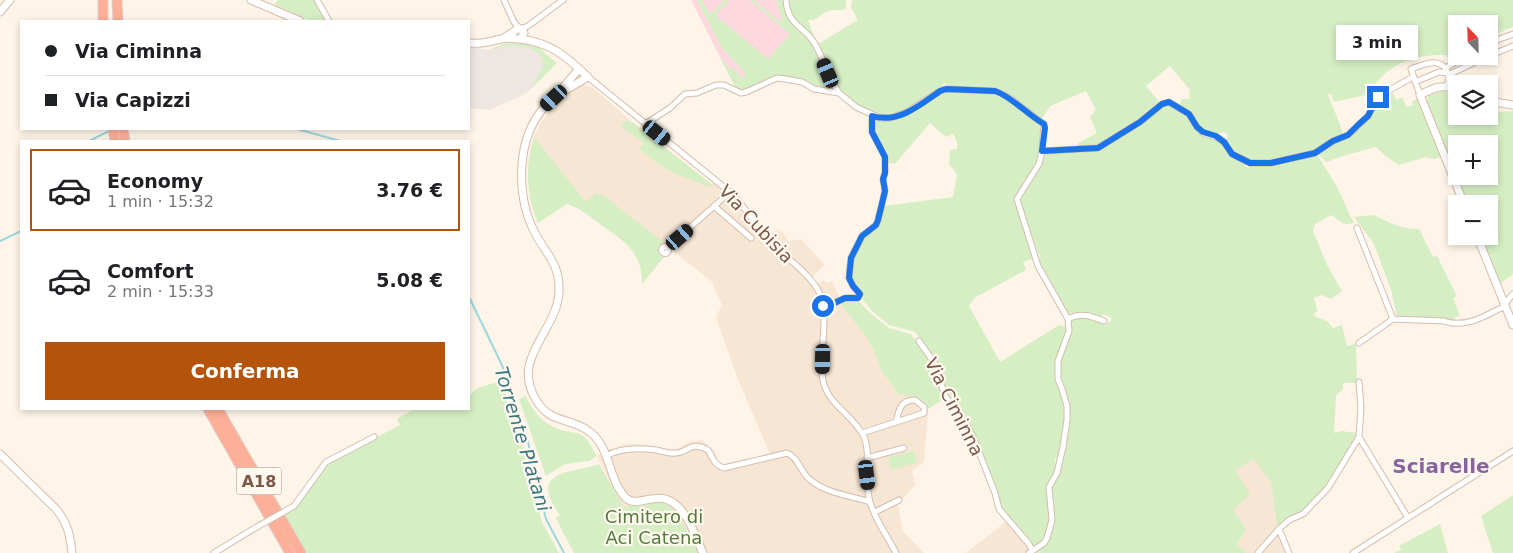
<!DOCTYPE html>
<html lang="it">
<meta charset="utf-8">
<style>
:root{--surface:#fff;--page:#f6f6f6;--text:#202124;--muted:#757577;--line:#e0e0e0;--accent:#b45309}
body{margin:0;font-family:"DejaVu Sans",sans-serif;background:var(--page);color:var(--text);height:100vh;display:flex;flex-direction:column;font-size:19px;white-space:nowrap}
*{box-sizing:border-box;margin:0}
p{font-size:16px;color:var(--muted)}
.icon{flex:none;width:28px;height:28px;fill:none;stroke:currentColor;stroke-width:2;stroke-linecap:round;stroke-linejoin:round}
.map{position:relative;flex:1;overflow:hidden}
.drawer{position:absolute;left:20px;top:140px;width:450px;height:270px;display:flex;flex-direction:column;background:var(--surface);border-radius:0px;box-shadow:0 2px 8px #0003}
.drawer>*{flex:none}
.top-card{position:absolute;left:20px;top:20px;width:450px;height:110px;border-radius:0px;box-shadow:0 2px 8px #0003;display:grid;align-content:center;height:110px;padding:0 25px;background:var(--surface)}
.needle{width:32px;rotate:337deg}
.tools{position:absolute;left:1448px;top:15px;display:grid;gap:10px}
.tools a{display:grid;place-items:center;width:50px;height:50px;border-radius:0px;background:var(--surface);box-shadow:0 2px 8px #0003;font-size:25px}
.end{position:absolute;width:22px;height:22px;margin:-11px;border:6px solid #1a73e8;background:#fff;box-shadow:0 0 0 2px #fff}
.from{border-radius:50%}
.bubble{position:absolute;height:35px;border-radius:0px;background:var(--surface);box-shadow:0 2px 8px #0003;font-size:16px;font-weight:800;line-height:35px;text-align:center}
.car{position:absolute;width:15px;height:30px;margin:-15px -8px;border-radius:6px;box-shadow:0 0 4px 1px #0007;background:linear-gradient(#222 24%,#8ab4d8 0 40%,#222 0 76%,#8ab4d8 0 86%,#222 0)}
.top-card b{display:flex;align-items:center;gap:18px;height:48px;font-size:19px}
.top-card b+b{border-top:1px solid var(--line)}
.top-card i{width:12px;height:12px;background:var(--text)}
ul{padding:9px 0 0;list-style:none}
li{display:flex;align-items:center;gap:15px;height:82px;margin:0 10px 8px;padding:0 15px;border:2px solid transparent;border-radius:0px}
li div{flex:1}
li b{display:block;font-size:19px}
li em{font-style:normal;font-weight:800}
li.selected{border-color:var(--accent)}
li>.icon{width:45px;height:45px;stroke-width:1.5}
.action{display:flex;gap:10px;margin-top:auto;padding:10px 25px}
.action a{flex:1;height:58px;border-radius:0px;background:var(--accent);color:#fff;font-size:20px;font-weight:800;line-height:58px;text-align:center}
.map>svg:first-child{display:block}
</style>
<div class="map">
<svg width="1513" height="553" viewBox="0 0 1513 553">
<rect width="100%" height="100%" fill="#fef4e7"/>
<path fill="#f7e6d4" d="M584 85 592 87 632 122 712 185 718 178 740 196 769 237 777 229 780 232 782 231 789 242 793 239 794 241 796 239 799 241 801 239 825 265 812 277 818 284 823 280 827 283 832 281 840 298V303L869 339 868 341 873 348 881 370 899 395 912 396 922 400 928 409 924 462 912 470 915 485 898 504 903 531 924 553H574L556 518 560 516 623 507 597 456 610 449 626 444 649 445 675 450 689 442 702 440 715 452 719 463 724 464 770 454 737 377 716 317 722 305 712 282 672 250 666 257 660 256 658 250 661 245 586 202 534 137 539 125 552 108 577 86Z
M1255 459 1271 482 1277 527 1289 553H1247L1237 544 1233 510 1249 494 1234 470Z
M1009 519 1035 547 1039 553H966Z"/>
<path fill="#eee7e1" d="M513 41 539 48 557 63 527 93 490 110 469 108V47L489 50 505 43Z"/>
<path fill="#fdd9df" d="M691 0H784L789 21 814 45 827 80 833 88 785 77 737 90Z"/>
<path fill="#d6eec3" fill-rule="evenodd" d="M278 0H315L327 21H311L274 5Z
M697 0H702L709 13H712L724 0H729L715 15 768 59 790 34 750 0H754L779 21 782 19 776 0H784L789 21 814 45 827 80 834 91 815 88 785 77 745 91 737 90 719 56 730 69 733 68 742 78 746 74 722 48Z
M788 0H846V9C840 11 834 9 828 11 821 14 817 21 808 20L816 41 792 18Z
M852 0H1513V27L1489 37V24H1456V56H1459L1452 61 1446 55C1416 54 1391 62 1373 87L1374 93 1334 102 1331 94H1328L1343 133 1341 136 1315 151 1271 161H1251L1231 150 1226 141 1228 135 1224 132C1200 139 1202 123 1189 112 1186 110 1182 108 1179 106L1182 99H1189L1190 90 1170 66 1146 86 1160 103 1139 121 1096 146 1078 147V143L1097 133 1090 117 1096 110 1086 91 1050 106 1041 120 1003 91 996 89 951 87 944 83 940 89 906 111 891 116H881L858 107 839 90 821 54 823 52 818 44 858 20 851 8Z
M513 41 539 48 557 63 532 88C535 81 543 71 543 62 542 47 518 45 506 46 502 46 498 49 495 50L493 48Z
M947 91H971L972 93C1001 83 1019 114 1042 125L1038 163 1023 183 1015 202 1032 249 1031 252 1033 259 1023 262 1026 270 974 298 969 306 1000 362 1059 325 1064 326 1067 331 1055 363V380L1063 396 1064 421 1060 454 1055 459 1056 467 1054 475 1047 488V499L1050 504V520L1048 521C1048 532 1044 540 1035 547L1032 545 1002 511 978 449 979 446 972 429 947 394 941 372 937 364V359L934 354 929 353 915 332 889 325 871 310 863 300 860 289 854 285 852 279V258L862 240 871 230 883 206 953 197 957 174 949 164 950 150 957 149V142L953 134 946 137 930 123 895 164 888 163 886 150 873 131 874 119H890Z
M1443 91 1456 96V116H1489V107L1498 112 1513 111V274L1499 285 1480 236H1489V204H1466L1426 103 1428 96ZM1456 144H1489V176H1456Z
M1392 92 1397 100 1402 97 1407 107 1413 105 1412 102 1418 98 1442 157 1435 159 1425 157 1399 165 1388 158 1376 147 1343 156 1326 162 1318 154V153L1333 143 1350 136 1363 126 1372 115 1379 100Z
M1167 104 1190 117 1196 129 1216 138 1245 162V166L1248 168 1251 164 1317 155C1326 169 1335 182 1342 197 1346 206 1349 215 1354 223 1340 226 1342 221 1331 215L1315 224 1313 231 1327 265 1342 291 1331 299 1322 295 1314 298 1318 311 1315 312 1314 316 1328 322 1333 328 1342 325 1347 346 1356 344 1357 383H1343V389L1336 395 1334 433 1342 431 1355 433 1357 438 1327 487 1302 512 1277 527 1271 482 1254 459 1235 470 1250 494 1233 510 1246 529 1237 544 1247 553H1039L1037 549 1047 543 1049 539 1053 519 1051 489 1059 471 1065 448 1069 413 1060 380V364L1070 334 1072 321C1084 313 1097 324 1110 322L1112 318 1103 314 1101 317 1089 313H1067L1054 287 1041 264 1039 260 1040 256 1037 250 1019 199 1041 165 1045 153 1097 150Z
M627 121 632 122 713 185 711 187C685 179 659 168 639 148L644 143 621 126 624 122Z
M534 137 586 202 596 193 605 197 666 244 661 245 658 250 660 256 664 257 642 284C642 250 624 242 600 224 589 216 580 208 567 204L538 223C526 197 525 163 534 137Z
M1375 215C1388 223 1403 229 1419 229L1433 257 1437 256 1457 296 1453 298 1460 316 1455 317 1453 320 1397 317 1391 290 1374 244 1354 217Z
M844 300H858L870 313 889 328 911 334 934 367 944 399 928 409C920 397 913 396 899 395L881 370 873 348 868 341V339L840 303Z
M500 381 520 437 526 464 542 522 559 553H307L285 515 298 506 328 463 400 425 397 419 414 409H469V395L478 388Z
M526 396C533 412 544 425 561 430 569 432 578 432 584 437 590 442 593 450 597 456L589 461 565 464 546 476 519 399Z
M914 451 917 463 891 470 888 457Z
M599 464 624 507C634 505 648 501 659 502 679 504 689 537 698 553H574L556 518 560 516C557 510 551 502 549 495 541 469 584 471 599 464Z
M1513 495V553H1493L1481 516Z
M1440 524 1448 553H1394L1401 550 1399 546Z"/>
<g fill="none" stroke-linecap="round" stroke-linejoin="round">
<path stroke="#9ed6dd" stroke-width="2" d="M297 129 340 141
M89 141 111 130
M0 241 21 231
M469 297 502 365 528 442 546 519 564 553"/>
<g stroke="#d4bdae" stroke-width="7">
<path id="street" d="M317 0 329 21
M504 0 514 22 519 28
M786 0C788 27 804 25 815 44 824 60 829 78 839 93
M521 29 528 26 563 0
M1489 43 1513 34
M1489 56 1513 46
M1446 68 1465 56
M1448 75 1488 56
M588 77 730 192C745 206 754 224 768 239 783 256 807 271 818 290 831 313 818 355 823 381 829 406 852 414 863 435 872 452 864 482 870 502 875 520 888 537 896 553
M1415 82 1439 72 1448 73
M1420 95 1411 69C1422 65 1440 56 1447 71 1449 76 1449 80 1447 86
M645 124 670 108 685 94 697 93 716 85H724L741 93 746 92 777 78 785 79 802 82 814 89 839 93 856 107 880 118H891L907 112 940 91 945 89 995 91C1012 96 1028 114 1044 124L1042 151 1039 164 1017 199 1038 266 1068 319 1069 331 1058 361V379L1062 389 1067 406V420L1063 447 1057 473 1049 487 1052 520 1047 538 1044 543 1029 553
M1042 151 1098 148 1140 122 1162 104 1169 102 1189 114 1197 127 1203 133 1216 137 1224 142 1232 154 1250 163H1271L1315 153 1333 141 1348 135 1368 116 1377 97 1413 77
M714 206 751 238
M1357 228 1393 319
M661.5 250a3.5 3.5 0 1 1 7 0a3.5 3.5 0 1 1-7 0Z
M667 248 730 192
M823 306 830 305 845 298H858L860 294 853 286 849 278 851 258 862 236 876 225 878 220 885 191 883 179 885 173V157L872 132V115
M1068 319C1081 312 1091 316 1104 321
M919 341 935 364 945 396 968 427 973 437 995 493 999 509 1029 544 1032 550
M1359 343 1393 319 1444 321C1465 329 1487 315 1505 306L1507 301 1513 294
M862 433 924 413V407L915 400C901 400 899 409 896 422
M1359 437 1408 518
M606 456C620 448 640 448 656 450 662 451 669 454 675 453 689 453 689 440 708 450 713 458 714 465 724 468L787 453C798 457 800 471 809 479 827 494 849 495 870 502
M867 458 904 448
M294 506 326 462 374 437
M875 512 899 500
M214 553 255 528
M1258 553 1279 529
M1289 553 1279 529 1289 520 1303 514 1328 488 1359 437 1361 408 1359 382
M1353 553 1513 451"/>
</g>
<g stroke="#d8bdaa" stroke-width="9">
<path id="secondary" d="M251 0 300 21
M0 12 10 0
M504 38 519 28 522 30 524 33 521 38
M469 43C483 45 493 40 507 38 511 38 515 39 519 39 550 42 566 56 588 77L562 92
M579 69C571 78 563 88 554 97 549 103 543 107 539 114 516 146 517 199 535 233 546 254 560 264 559 291 558 331 510 357 536 400 551 425 572 417 590 432 611 448 608 480 626 498 637 509 657 489 675 504 689 515 696 538 703 553
M1456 89C1442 84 1433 88 1420 95L1464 204
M1489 101 1513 105
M1477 236 1513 325
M0 454 56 509C68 524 70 534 72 553"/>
</g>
<g stroke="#dad0cc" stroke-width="11">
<path id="highway" d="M103 0V21
M117 0 118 21
M113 129 115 141
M123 129 125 141
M208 409 290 553
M218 409 301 553"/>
</g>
<use href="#street" stroke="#fff" stroke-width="5"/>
<use href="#secondary" stroke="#fff" stroke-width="7"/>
<use href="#highway" stroke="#feaf98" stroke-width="9"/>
<g stroke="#d4bdae" stroke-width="7" stroke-linecap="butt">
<path id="street-bridge" d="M255 528 294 506"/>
</g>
<use href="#street-bridge" stroke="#fff" stroke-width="5"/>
</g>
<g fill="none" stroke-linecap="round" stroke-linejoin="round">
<path stroke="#1a73e8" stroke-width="6" d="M823 306 830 305 845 298H858L860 294 853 286 849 278 851 258 862 236 876 225 878 220 885 191 883 179 885 173V157L872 132V116C898 124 920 105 940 91L946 89 995 91C1011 96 1028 115 1044 124L1045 128 1042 151 1098 148 1140 122 1162 104 1169 102 1189 114 1197 127 1203 132 1216 136 1224 142 1232 154 1250 163H1271L1315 153 1333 141 1348 135 1358 125 1368 116 1378 97"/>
</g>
<g text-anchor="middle" stroke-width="4.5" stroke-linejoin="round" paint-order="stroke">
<rect fill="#fff8ef" stroke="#a3887a" stroke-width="1" x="236.5" y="467.5" width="45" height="27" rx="4"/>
<g font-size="16" font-weight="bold" fill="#7b5848">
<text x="259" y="487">A18</text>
</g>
<g font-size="18" fill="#7b5848" stroke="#fff8ef">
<text transform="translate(756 224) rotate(47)" y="6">Via Cubisia</text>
<text transform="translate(954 407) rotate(63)" y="6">Via Ciminna</text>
</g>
<g font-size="18" fill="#527c3c" stroke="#fff8ef">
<text x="654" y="523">Cimitero di<tspan x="654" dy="21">Aci Catena</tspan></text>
</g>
<g font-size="19" font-style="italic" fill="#3a7882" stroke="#fff8ef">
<text transform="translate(523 439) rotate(73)" y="7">Torrente Platani</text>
</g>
<g font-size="20" font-weight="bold" fill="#88639e" stroke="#fff8ef">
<text x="1441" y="473">Sciarelle</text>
</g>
</g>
</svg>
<div class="tools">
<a><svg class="needle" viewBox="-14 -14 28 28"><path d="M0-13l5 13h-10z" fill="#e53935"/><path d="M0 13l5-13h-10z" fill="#757577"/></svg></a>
<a><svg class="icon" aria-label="layers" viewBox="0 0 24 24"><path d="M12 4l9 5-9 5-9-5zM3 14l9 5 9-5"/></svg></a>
<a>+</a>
<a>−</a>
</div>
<i class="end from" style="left:823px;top:306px"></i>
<i class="end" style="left:1378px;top:97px"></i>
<div class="bubble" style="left:1336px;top:25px;width:82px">3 min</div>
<i class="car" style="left:828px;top:73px;rotate:337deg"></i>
<i class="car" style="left:554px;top:98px;rotate:227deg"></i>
<i class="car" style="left:657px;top:133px;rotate:129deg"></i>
<i class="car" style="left:680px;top:237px;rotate:49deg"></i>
<i class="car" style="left:823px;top:359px;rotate:181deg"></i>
<i class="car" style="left:867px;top:475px;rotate:173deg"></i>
<div class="top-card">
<b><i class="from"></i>Via Ciminna</b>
<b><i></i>Via Capizzi</b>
</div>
<section class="drawer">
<ul>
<li class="selected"><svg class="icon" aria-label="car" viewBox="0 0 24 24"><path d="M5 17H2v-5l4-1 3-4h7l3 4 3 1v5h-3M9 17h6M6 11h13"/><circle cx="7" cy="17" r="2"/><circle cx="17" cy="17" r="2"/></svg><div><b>Economy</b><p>1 min · 15:32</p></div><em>3.76 €</em></li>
<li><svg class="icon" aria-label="car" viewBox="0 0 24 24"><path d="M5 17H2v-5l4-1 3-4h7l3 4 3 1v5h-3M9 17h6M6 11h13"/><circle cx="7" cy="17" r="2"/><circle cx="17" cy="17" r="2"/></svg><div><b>Comfort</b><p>2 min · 15:33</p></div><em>5.08 €</em></li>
</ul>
<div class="action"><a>Conferma</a></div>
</section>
</div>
